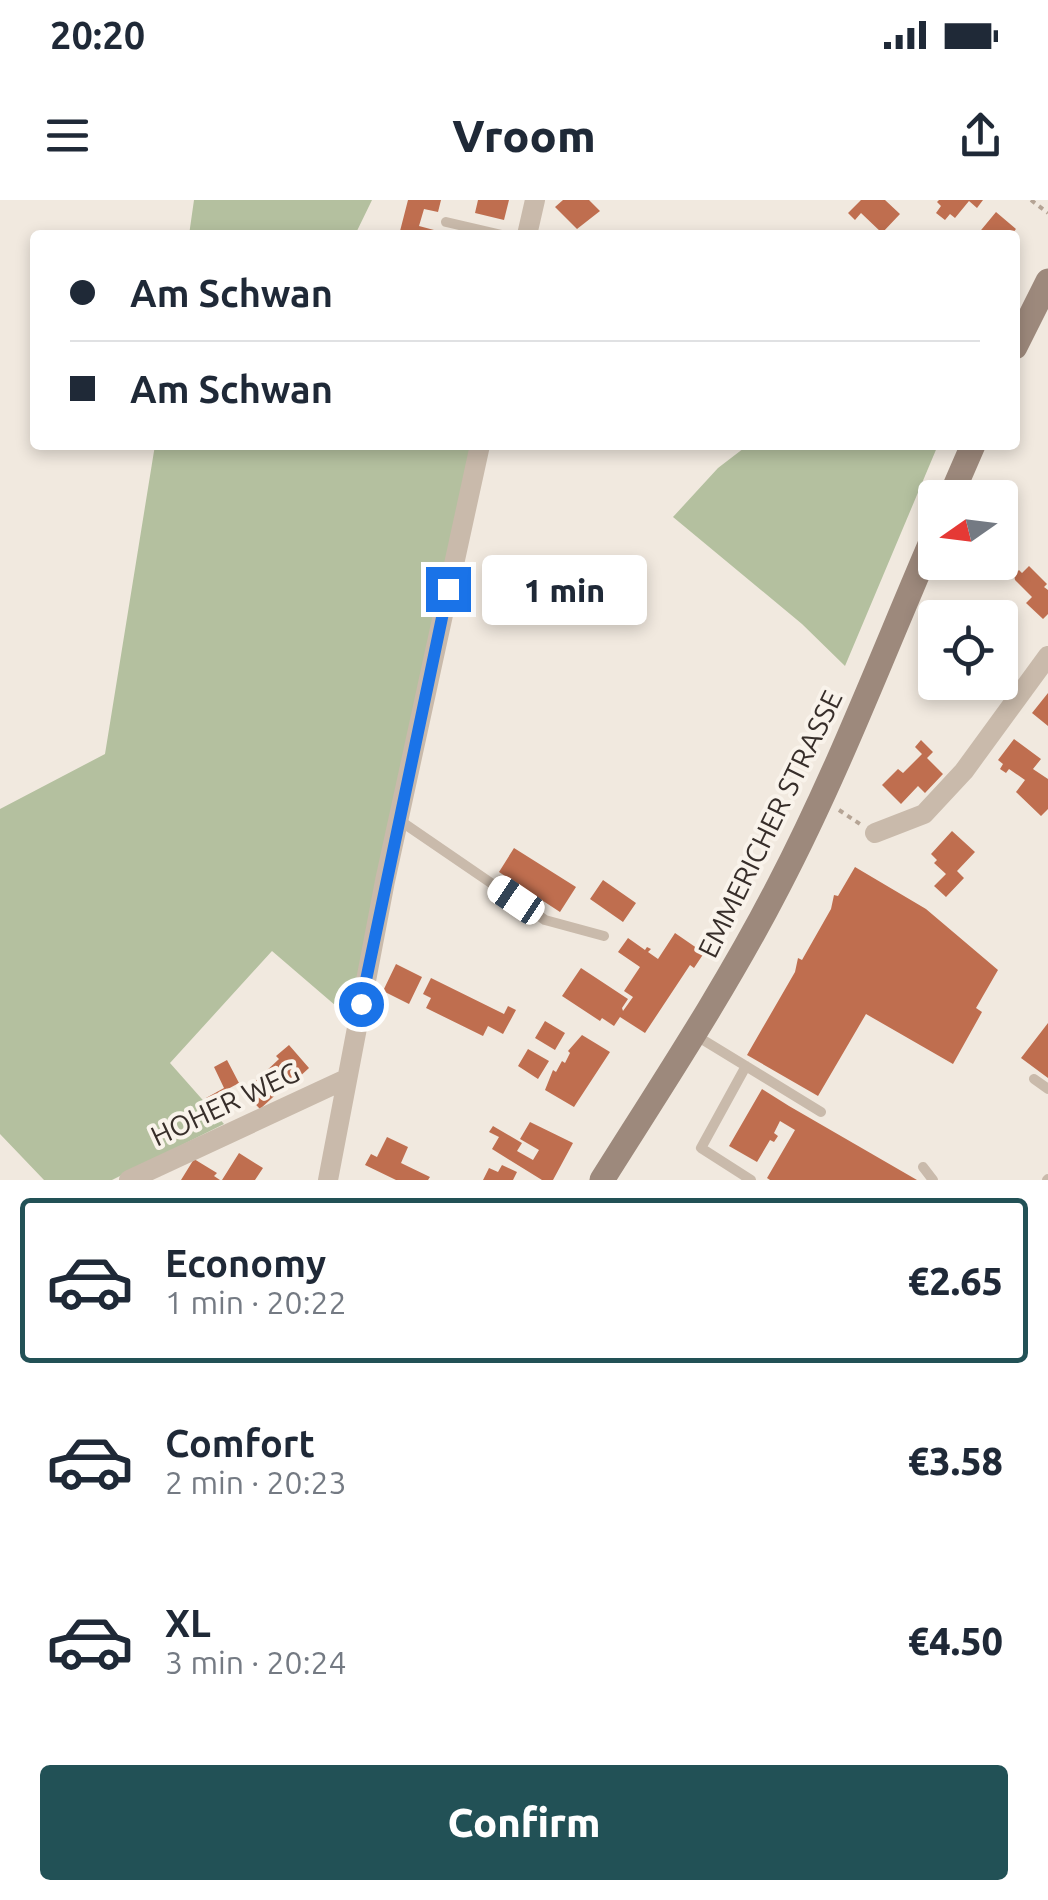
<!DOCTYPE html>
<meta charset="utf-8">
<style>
:root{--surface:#fff;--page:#f2f2f3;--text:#1f2937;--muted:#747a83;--line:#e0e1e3;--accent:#225156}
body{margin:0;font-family:Ubuntu,sans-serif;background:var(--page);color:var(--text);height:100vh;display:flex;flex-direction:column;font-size:38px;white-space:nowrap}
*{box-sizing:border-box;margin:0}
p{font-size:32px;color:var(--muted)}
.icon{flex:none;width:55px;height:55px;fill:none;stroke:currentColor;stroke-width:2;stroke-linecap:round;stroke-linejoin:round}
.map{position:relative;height:980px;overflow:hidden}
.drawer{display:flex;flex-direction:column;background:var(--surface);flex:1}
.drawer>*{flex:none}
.banner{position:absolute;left:30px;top:30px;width:990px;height:220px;border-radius:10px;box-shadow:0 5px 15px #0003;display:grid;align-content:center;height:220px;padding:0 40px;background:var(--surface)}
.needle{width:65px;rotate:256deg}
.buttons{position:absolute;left:918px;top:280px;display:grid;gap:20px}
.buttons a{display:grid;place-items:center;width:100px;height:100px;border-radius:10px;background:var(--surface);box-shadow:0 5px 15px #0003;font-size:50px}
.end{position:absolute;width:45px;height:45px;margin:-22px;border:12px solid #1a73e8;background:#fff;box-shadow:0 0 0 5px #fff}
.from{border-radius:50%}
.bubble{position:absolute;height:70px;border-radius:10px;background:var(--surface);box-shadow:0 5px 15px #0003;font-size:32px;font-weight:800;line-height:70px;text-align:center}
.car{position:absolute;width:30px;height:60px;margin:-30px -15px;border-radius:12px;box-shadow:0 0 8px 2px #0007;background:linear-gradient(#fff 24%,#345 0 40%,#fff 0 76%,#345 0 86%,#fff 0)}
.banner b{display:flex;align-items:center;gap:35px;height:95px;font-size:38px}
.banner b+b{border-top:2px solid var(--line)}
.banner i{width:25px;height:25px;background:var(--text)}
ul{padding:18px 0 0;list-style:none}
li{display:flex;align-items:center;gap:30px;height:165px;margin:0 20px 15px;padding:0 20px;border:5px solid transparent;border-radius:10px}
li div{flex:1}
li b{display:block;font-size:38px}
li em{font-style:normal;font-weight:800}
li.on{border-color:var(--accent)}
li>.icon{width:90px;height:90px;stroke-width:1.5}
.button{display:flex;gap:20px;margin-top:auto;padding:20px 40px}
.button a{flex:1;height:115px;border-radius:10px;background:var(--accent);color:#fff;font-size:40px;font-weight:800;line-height:115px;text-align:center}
.status{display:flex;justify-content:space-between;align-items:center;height:70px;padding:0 50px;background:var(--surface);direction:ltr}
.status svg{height:28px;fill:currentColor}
header{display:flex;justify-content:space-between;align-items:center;height:130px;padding:0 40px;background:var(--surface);font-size:45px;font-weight:800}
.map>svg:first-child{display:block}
</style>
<div class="status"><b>20:20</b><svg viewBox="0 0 49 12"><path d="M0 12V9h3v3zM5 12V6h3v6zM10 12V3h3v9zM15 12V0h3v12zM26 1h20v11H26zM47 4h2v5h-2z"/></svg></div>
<header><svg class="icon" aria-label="menu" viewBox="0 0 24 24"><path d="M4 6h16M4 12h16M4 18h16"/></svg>Vroom<svg class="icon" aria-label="share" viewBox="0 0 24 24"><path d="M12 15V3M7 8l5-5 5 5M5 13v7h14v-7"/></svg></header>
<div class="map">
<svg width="1048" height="980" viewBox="0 0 1048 980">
<rect width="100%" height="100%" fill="#f1e9df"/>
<path fill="#b4c09f" d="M194 0H372L355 35H189Z
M155 245H474L350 818 272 751 170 863 224 924 112 980H44L0 934V609L105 554Z
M748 245H938L845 466 802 424 673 317 718 268Z"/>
<path fill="#bf6e4f" d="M408 0H441L438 12 424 9 419 26 434 30 433 35H399Z
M478 0H509L504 20 475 13Z
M563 0H589L600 11 577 29 555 7Z
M861 0H885L900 14 882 33 861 13 855 20 848 13Z
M939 0H983L977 8 969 1 955 18 950 14 945 20 936 13 941 6 937 2Z
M996 12 1016 29 1011 35H977Z
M1029 366 1047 384 1044 387 1048 390V414L1043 419 1026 403 1032 397 1015 380 1014 375 1019 370 1022 373Z
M946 482H986L963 500Z
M1048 493V526L1032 513Z
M1014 539 1041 559 1033 569 1048 579V609L1041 616 1016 592 1025 580 1009 569 1006 573 1000 569 1003 564 998 560Z
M921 540 933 552 927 558 943 574 925 593 918 586 901 604 882 585 898 569 903 573 922 554 915 547Z
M952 631 975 652 957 671 964 678 946 697 934 686 946 674 934 663 937 660 931 654Z
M514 648 576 687 560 712 499 672Z
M855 667 926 709 998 770 976 808 982 812 953 864 866 814 818 896 747 855 795 772 798 758 802 760 831 709 834 695 838 696Z
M603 680 636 703 623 722 590 699Z
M675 733 704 753 694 768 690 765 645 833 620 817 614 826 602 818 600 821 562 796 581 768 628 799 622 808 623 811 633 797 624 791 640 767 618 752 628 738 645 750 647 747 651 749 648 752 658 759Z
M396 764 422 777 409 804 383 791Z
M431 778 504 814 508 806 516 810 503 834 488 826 483 836 426 808 431 798 423 794Z
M545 821 565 833 555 850 535 838Z
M1048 823V878L1021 858Z
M582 835 610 852 574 907 545 890 553 870 556 872 562 861 565 863 570 853 568 851Z
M289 845 309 868 297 879 295 877 260 909 244 892 279 859 276 856Z
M528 849 549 861 538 879 518 866Z
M227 860 239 883 226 890 230 898 213 907 206 898 224 888 214 867Z
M762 889 789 906 917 980H770L767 978 795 930 780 921 774 933 778 936 774 942 770 940 757 962 729 946Z
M530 922 573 943 553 980H542L492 949 499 937 489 932 493 926 522 943 517 951 533 960 539 950 520 939Z
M387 937 408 947 401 963 430 977 428 980H396L365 965 371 954 377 957Z
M239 953 263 968 255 980H222Z
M194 959 217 973 214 976 220 980H181Z
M502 965 517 972 513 980H483L489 968 498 972Z"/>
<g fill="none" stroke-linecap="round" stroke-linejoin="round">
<path stroke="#b5a495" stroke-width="4" stroke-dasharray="5 5" stroke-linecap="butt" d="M1031 0 1048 13
M839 610 860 624"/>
<path stroke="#c9baab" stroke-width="10" d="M446 22 502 35
M399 620 545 720 604 736
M695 835 821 912
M746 866 701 948 751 980
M1034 879 1048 889
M923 967 933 980
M1047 980 1048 979"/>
<path stroke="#c9baab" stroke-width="20" d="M527 35 535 0
M875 633 924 614 964 571 1048 456
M129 980 346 879
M328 980 385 681 480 245"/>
<path stroke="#9d897c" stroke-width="25" d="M1015 147 1048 81
M950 298 973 245
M602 980C663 883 726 788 778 687 838 572 884 451 935 333"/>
</g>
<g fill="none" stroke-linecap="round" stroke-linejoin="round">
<path stroke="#1a73e8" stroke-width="12" d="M361 804 448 389"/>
</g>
<g text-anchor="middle" stroke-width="8" stroke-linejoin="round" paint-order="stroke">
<g font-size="28" fill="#372e2a" stroke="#f9f3eb">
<text transform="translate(770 624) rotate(-64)" y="10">EMMERICHER STRASSE</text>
<text transform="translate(225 904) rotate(-25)" y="10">HOHER WEG</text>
</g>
</g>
</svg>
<div class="buttons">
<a><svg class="needle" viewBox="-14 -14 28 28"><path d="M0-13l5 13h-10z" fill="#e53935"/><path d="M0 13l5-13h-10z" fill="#747a83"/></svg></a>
<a><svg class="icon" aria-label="locate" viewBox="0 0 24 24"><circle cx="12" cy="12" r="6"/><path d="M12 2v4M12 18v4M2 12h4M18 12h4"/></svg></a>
</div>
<i class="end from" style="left:361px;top:804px"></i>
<i class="end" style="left:448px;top:389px"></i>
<div class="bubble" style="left:482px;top:355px;width:165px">1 min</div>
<i class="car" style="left:516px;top:700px;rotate:304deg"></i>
<div class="banner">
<b><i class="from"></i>Am Schwan</b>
<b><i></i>Am Schwan</b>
</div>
</div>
<section class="drawer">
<ul>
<li class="on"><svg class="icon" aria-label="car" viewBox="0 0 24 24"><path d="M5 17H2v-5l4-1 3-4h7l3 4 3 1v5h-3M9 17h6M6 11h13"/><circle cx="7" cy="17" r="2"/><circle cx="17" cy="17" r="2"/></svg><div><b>Economy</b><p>1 min · 20:22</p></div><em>€2.65</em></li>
<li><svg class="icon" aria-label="car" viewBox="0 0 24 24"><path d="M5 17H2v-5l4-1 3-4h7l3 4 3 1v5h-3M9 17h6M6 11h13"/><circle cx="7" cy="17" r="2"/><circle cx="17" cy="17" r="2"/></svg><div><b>Comfort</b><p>2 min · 20:23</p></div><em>€3.58</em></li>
<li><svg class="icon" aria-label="car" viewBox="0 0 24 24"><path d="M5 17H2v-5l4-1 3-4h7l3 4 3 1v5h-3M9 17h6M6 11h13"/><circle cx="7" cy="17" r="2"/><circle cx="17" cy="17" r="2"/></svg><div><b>XL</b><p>3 min · 20:24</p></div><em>€4.50</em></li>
</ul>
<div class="button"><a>Confirm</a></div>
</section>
